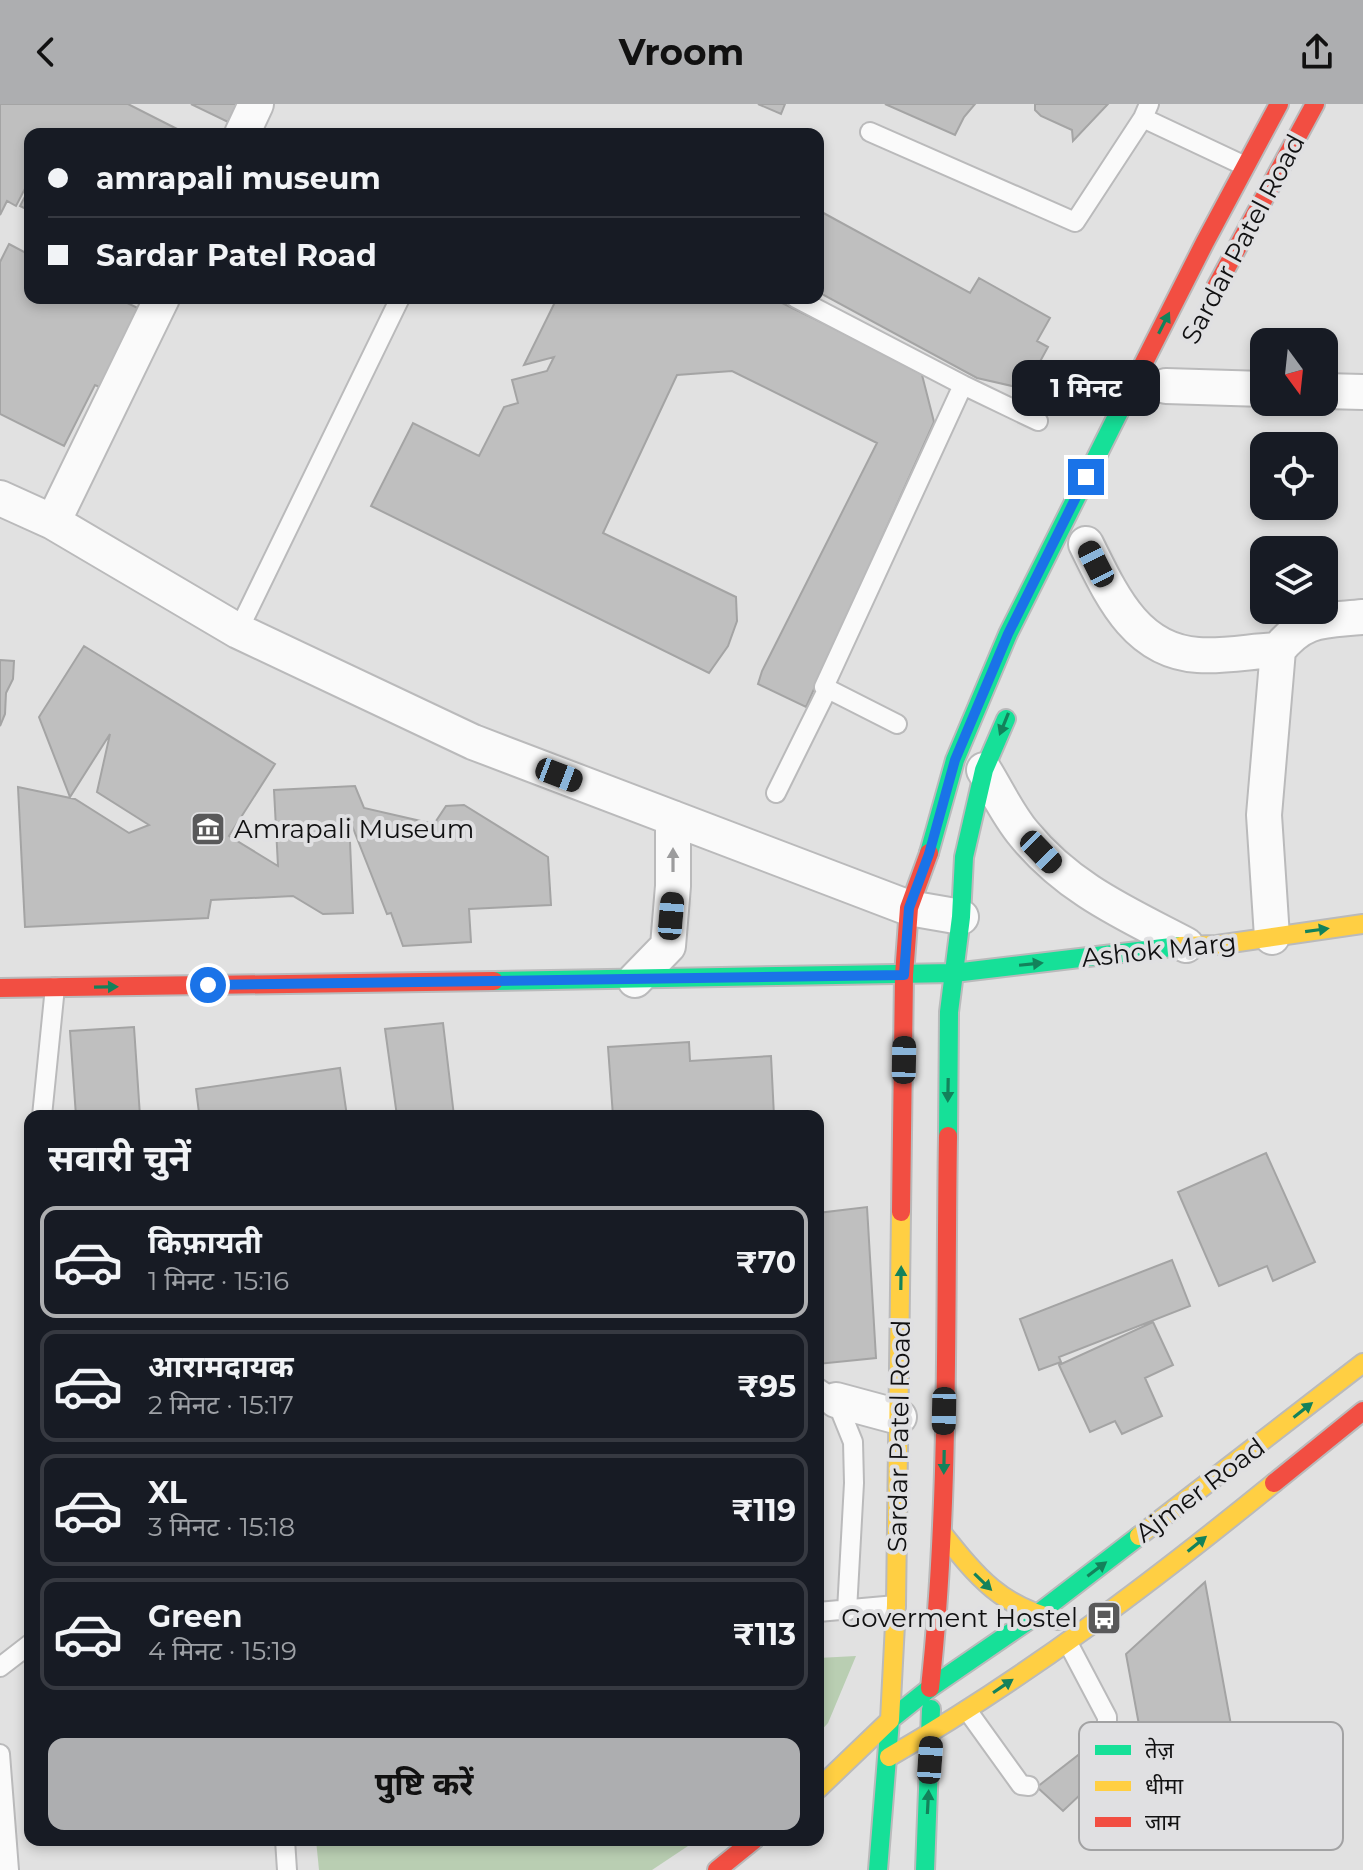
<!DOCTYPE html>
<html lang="hi">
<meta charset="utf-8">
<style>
:root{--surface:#171b24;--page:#242831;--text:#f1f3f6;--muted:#9ea1a6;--line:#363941;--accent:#adaeb0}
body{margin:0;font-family:Montserrat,"Noto Sans Devanagari",sans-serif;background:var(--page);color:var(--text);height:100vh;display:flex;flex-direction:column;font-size:30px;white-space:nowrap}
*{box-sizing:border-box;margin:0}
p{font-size:26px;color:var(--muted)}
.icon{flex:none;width:44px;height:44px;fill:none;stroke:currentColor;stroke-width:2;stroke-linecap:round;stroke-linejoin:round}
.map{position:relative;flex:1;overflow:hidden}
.sheet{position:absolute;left:24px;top:1006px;width:800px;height:736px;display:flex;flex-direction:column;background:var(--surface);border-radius:16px;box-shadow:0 4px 12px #0003}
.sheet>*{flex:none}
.top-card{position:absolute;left:24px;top:24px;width:800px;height:176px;border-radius:16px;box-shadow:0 4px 12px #0003;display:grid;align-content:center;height:176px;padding:0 24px;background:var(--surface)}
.needle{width:52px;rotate:165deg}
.fabs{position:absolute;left:1250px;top:224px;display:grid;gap:16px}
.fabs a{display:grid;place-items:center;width:88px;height:88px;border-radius:16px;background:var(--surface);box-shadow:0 4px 12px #0003;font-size:40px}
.end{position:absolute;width:36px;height:36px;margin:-18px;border:10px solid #1a73e8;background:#fff;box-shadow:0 0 0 4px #fff}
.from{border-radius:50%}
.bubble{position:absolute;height:56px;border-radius:16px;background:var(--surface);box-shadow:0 4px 12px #0003;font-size:26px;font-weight:700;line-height:56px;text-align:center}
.car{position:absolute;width:24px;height:48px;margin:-24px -12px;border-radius:10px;box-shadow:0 0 6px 2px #0007;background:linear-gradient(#222 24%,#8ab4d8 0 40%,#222 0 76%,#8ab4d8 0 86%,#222 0)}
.top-card b{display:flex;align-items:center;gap:28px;height:76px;font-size:30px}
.top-card b+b{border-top:2px solid var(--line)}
.top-card i{width:20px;height:20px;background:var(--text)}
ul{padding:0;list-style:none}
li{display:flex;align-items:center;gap:24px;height:112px;margin:0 16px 12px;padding:0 8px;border:4px solid var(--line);border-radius:16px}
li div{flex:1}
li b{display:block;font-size:30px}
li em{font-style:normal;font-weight:700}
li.active{border-color:var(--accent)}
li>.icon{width:72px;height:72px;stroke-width:1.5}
h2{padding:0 24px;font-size:36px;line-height:96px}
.action{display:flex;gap:16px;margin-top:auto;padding:16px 24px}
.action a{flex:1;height:92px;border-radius:16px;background:var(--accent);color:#111;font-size:32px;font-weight:700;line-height:92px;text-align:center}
header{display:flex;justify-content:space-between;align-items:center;height:104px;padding:0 24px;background:var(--accent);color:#111;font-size:36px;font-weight:700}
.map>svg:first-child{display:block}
</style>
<header><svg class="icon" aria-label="back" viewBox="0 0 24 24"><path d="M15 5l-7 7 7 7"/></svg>Vroom<svg class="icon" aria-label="share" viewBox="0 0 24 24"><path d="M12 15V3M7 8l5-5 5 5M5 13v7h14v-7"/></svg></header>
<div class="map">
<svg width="1363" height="1766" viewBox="0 0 1363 1766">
<rect width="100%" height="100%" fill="#e1e1e1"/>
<path fill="#b9ceb2" d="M856 1552 828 1619 818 1630V1554Z
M316 1736H697L652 1766H319Z"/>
<path fill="#bfbfbf" stroke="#a4a4a4" stroke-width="2" d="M0 0H128L187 30H30V75L16 102 7 97 0 111Z
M191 0H237L228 18Z
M758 0H785L781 10Z
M885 0H975L964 13 955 31Z
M1035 0H1108L1073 37 1072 26 1041 12 1035 6Z
M30 83V107L20 102Z
M818 106 970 189 979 174 1050 214 1037 237 1048 243 1025 285 977 274 818 188Z
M9 140 30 151V194H117L146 208 106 286 95 281 64 342 0 310V158Z
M557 194H772L921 267 934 318 806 603 758 580 762 567 877 339 732 267 677 271 603 429 736 493 737 517 728 542 709 569 371 402 413 319 479 352 504 303 518 299 512 276 547 267 554 253 524 261Z
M84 542 275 660 229 732 278 762 274 686 355 682 364 704 434 720 446 702 464 701 548 753 551 801 469 805 471 838 403 842 391 809 387 810 349 714 353 809 323 810 293 792 211 796 208 814 25 823 18 683 75 695 129 729 149 721 97 688 110 630 70 693 39 613Z
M0 556 14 557 13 575 6 589 5 610 0 622Z
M443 919 454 1012H397L385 925Z
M134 923 140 1012H76L70 927Z
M689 938 690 957 771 952 774 1012H613L608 943Z
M340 964 347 1012H187L199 1009 196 985Z
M1266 1049 1315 1158 1273 1177 1267 1162 1219 1182 1178 1088Z
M867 1103 876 1254 818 1260V1109Z
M1172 1156 1190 1202 1059 1253 1061 1258 1039 1266 1020 1215Z
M1153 1218 1173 1261 1145 1274 1162 1312 1122 1330 1115 1317 1090 1328 1059 1261Z
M1205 1478 1235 1643 1146 1659 1126 1550Z
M1104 1631 1119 1654 1063 1707 1037 1683Z"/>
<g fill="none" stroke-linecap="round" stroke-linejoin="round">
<g stroke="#bababb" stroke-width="22">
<path id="lane" d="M1149 0 1143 14 1245 62
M870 28 1075 118 1143 14
M796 194 963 281 824 583 897 620
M963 281 1038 317
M238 527 400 194
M776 689 828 584
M42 1012 55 883
M818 1284 836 1296 853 1338 854 1379 847 1507
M818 1508 896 1501
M1068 1539 1107 1613V1621
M0 1563 30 1540
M967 1606 1021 1681 1029 1682
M0 1650 9 1766
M285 1736 287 1766"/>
</g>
<g stroke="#bababb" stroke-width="38">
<path id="street" d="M242 30 256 0
M1166 282 1264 285
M1324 287 1363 288
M0 394 53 418 238 527 473 638 909 804 961 813
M53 418 162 194
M1086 440C1111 490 1135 547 1198 551 1224 553 1252 547 1278 546
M984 666C997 687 1008 711 1024 730 1069 785 1125 809 1186 841
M1272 833 1264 711 1278 546C1304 513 1324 517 1363 513
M635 876 668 842 673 782V714
M836 1296 899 1313"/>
</g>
<g stroke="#bababb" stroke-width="22">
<path id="fast" d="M929 749 955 656 1008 530 1122 302
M494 877 954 869 1180 842
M948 1032 949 908 961 813 964 753 984 666 1006 615
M878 1766 890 1616 930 1584 1035 1512 1139 1432
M925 1766 931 1605"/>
</g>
<g stroke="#bababb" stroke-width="22">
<path id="slow" d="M1180 842 1217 841 1363 820
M943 1430C978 1474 1001 1502 1058 1516
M1139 1432 1363 1259
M889 1653C1026 1574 1151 1479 1274 1379
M818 1685 890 1616 896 1501 901 1108"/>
</g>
<g stroke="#bababb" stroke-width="22">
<path id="jam" d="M1216 183 1315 0
M1122 302 1205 138 1279 0
M0 884 494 877
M901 1108 904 871 909 804 929 749
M1274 1379 1363 1307
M930 1584C950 1401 945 1216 948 1032
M717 1766 754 1736"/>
</g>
<use href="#lane" stroke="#fafafa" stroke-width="18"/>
<use href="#street" stroke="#fafafa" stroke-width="34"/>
<use href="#fast" stroke="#16e098" stroke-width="18"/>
<use href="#slow" stroke="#ffcf43" stroke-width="18"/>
<use href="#jam" stroke="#f24e42" stroke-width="18"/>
</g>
<defs><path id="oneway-solid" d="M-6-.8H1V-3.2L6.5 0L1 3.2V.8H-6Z" transform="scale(2)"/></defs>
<g fill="#13825b">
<use href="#oneway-solid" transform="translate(1164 219) rotate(-63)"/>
<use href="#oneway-solid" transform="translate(1004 620) rotate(112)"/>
<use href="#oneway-solid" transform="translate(1317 826) rotate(-8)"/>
<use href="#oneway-solid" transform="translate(1031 860) rotate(-6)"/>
<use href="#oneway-solid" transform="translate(106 883) rotate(-1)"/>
<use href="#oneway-solid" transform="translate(948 986) rotate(91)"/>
<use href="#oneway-solid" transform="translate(901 1174) rotate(-89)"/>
<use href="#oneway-solid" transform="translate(1303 1306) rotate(-38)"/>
<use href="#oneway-solid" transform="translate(944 1358) rotate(91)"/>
<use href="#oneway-solid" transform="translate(1197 1440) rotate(-39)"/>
<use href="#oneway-solid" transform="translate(1097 1465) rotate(-37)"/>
<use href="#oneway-solid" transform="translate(983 1478) rotate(44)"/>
<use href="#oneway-solid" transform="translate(1003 1582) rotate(-34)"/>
<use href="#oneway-solid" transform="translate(928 1698) rotate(-87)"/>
</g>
<use fill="#9c9c9d" href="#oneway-solid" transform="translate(673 756) rotate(-90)"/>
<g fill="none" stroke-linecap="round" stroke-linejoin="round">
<path stroke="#1a73e8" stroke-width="10" d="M208 881 904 871 909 804 929 750 955 656 1008 530 1086 373"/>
</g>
<defs>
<g id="museum-square" transform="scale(1.8)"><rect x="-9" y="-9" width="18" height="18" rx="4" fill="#59595a" stroke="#e0e0e2"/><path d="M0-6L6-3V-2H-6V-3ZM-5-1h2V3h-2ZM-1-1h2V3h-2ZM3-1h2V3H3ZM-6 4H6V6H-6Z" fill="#fff"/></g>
<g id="bus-square" transform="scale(1.8)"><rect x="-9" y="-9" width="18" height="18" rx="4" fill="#59595a" stroke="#e0e0e2"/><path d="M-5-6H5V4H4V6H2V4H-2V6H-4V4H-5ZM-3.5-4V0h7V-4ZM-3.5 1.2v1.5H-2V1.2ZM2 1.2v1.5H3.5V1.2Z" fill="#fff"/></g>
</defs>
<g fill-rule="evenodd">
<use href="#museum-square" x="208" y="725"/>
<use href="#bus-square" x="1104" y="1514"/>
</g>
<g text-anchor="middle" stroke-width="8" stroke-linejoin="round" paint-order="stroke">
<g font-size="26" fill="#101011" stroke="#e0e0e2">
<text transform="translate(1243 135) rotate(-62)" y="9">Sardar Patel Road</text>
<text transform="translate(1159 846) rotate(-6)" y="9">Ashok Marg</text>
<text transform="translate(899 1332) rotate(-89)" y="9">Sardar Patel Road</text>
<text transform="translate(1200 1386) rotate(-37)" y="9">Ajmer Road</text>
</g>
<g font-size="26" fill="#101011" stroke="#e0e0e2" text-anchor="start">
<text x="234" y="734">Amrapali Museum</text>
<text x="1078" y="1523" text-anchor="end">Goverment Hostel</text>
</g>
</g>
<rect x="1079" y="1618" width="264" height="128" rx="12" fill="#e0e0e2" stroke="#a2a2a3" stroke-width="2"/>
<rect x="1095" y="1641" width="36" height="10" fill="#16e098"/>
<rect x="1095" y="1677" width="36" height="10" fill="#ffcf43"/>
<rect x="1095" y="1713" width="36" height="10" fill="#f24e42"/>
<g font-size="22" fill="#101011">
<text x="1145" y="1654">तेज़</text>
<text x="1145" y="1690">धीमा</text>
<text x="1145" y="1726">जाम</text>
</g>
</svg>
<div class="fabs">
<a><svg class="needle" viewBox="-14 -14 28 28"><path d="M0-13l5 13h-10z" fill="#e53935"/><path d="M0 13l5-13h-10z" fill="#9ea1a6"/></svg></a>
<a><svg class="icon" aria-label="locate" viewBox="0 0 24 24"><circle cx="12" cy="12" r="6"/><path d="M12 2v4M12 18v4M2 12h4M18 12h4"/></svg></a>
<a><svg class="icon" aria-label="layers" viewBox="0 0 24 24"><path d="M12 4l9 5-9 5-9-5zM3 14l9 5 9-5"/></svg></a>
</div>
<i class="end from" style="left:208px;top:881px"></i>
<i class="end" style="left:1086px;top:373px"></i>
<div class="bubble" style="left:1012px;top:256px;width:148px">1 मिनट</div>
<i class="car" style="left:1096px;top:460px;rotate:333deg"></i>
<i class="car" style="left:559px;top:671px;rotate:111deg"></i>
<i class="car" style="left:1041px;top:748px;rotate:136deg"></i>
<i class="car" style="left:671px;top:812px;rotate:5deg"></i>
<i class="car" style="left:904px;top:956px;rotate:1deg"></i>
<i class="car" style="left:944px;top:1307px;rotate:181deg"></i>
<i class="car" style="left:930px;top:1656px;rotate:4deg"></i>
<div class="top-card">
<b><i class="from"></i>amrapali museum</b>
<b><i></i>Sardar Patel Road</b>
</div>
<section class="sheet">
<h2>सवारी चुनें</h2>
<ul>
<li class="active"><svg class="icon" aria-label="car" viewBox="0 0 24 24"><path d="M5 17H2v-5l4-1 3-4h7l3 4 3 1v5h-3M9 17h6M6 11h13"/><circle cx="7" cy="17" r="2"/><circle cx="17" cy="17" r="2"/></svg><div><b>किफ़ायती</b><p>1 मिनट · 15:16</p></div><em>₹70</em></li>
<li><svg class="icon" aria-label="car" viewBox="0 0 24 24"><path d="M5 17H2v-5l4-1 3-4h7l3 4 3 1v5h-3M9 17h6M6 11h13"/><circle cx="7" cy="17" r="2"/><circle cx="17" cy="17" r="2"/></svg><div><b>आरामदायक</b><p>2 मिनट · 15:17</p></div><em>₹95</em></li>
<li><svg class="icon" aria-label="car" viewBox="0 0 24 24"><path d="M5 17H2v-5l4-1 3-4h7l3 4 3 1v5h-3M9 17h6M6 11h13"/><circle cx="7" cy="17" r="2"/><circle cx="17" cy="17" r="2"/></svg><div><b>XL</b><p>3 मिनट · 15:18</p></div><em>₹119</em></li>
<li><svg class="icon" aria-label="car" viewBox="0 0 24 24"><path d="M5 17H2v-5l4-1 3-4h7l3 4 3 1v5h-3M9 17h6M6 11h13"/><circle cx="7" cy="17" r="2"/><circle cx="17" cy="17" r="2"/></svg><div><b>Green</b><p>4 मिनट · 15:19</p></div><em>₹113</em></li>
</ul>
<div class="action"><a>पुष्टि करें</a></div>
</section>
</div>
